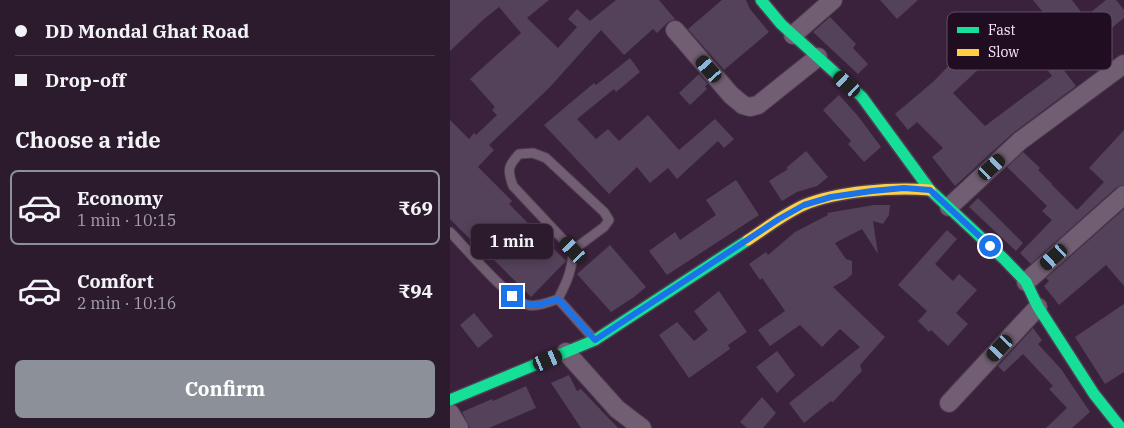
<!DOCTYPE html>
<meta charset="utf-8">
<style>
:root{--surface:#2c1a2d;--page:#382739;--text:#f1f3f6;--muted:#a6a1aa;--line:#483849;--accent:#8c9099}
body{margin:0;font-family:"IBM Plex Serif",serif;background:var(--page);color:var(--text);height:100vh;display:flex;flex-direction:column;font-size:19px;white-space:nowrap}
*{box-sizing:border-box;margin:0}
p{font-size:16px;color:var(--muted)}
.icon{flex:none;width:28px;height:28px;fill:none;stroke:currentColor;stroke-width:2;stroke-linecap:round;stroke-linejoin:round}
.map{position:relative;flex:1;overflow:hidden}
.panel{display:flex;flex-direction:column;background:var(--surface);width:450px}
.panel>*{flex:none}
.guide{display:grid;align-content:center;height:110px;padding:0 15px;background:var(--surface)}
.end{position:absolute;width:22px;height:22px;margin:-11px;border:6px solid #1a73e8;background:#fff;box-shadow:0 0 0 2px #fff}
.from{border-radius:50%}
.bubble{position:absolute;height:35px;border-radius:8px;background:var(--surface);box-shadow:0 2px 12px #0003,0 0 0 1px var(--line);font-size:16px;font-weight:700;line-height:35px;text-align:center}
.car{position:absolute;width:15px;height:30px;margin:-15px -8px;border-radius:6px;box-shadow:0 0 4px 1px #0007;background:linear-gradient(#222 24%,#8ab4d8 0 40%,#222 0 76%,#8ab4d8 0 86%,#222 0)}
.guide b{display:flex;align-items:center;gap:18px;height:48px;font-size:19px}
.guide b+b{border-top:1px solid var(--line)}
.guide i{width:12px;height:12px;background:var(--text)}
ul{padding:0;list-style:none}
li{display:flex;align-items:center;gap:15px;height:75px;margin:0 10px 8px;padding:0 5px;border:2px solid transparent;border-radius:8px}
li div{flex:1}
li b{display:block;font-size:19px}
li em{font-style:normal;font-weight:700}
li.active{border-color:var(--accent)}
li>.icon{width:45px;height:45px;stroke-width:1.5}
h2{padding:0 15px;font-size:22px;line-height:60px}
.cta{display:flex;gap:10px;margin-top:auto;padding:10px 15px}
.cta a{flex:1;height:58px;border-radius:8px;background:var(--accent);color:#fff;font-size:20px;font-weight:700;line-height:58px;text-align:center}
main{display:flex;flex:1;min-height:0}
.map>svg:first-child{display:block}
</style>
<main>
<section class="panel">
<div class="guide">
<b><i class="from"></i>DD Mondal Ghat Road</b>
<b><i></i>Drop-off</b>
</div>
<h2>Choose a ride</h2>
<ul>
<li class="active"><svg class="icon" aria-label="car" viewBox="0 0 24 24"><path d="M5 17H2v-5l4-1 3-4h7l3 4 3 1v5h-3M9 17h6M6 11h13"/><circle cx="7" cy="17" r="2"/><circle cx="17" cy="17" r="2"/></svg><div><b>Economy</b><p>1 min · 10:15</p></div><em>₹69</em></li>
<li><svg class="icon" aria-label="car" viewBox="0 0 24 24"><path d="M5 17H2v-5l4-1 3-4h7l3 4 3 1v5h-3M9 17h6M6 11h13"/><circle cx="7" cy="17" r="2"/><circle cx="17" cy="17" r="2"/></svg><div><b>Comfort</b><p>2 min · 10:16</p></div><em>₹94</em></li>
</ul>
<div class="cta"><a>Confirm</a></div>
</section>
<div class="map">
<svg width="674" height="428" viewBox="0 0 674 428">
<rect width="100%" height="100%" fill="#3b223c"/>
<path fill="#53425a" d="M0 0H99L77 18 108 48 127 27 118 19 127 9 140 21 166 0H209L225 19 218 22 207 33 203 29 174 55 151 30 100 87 39 145 44 150 28 167 62 201 59 204 116 261 81 297 27 243 26 245 0 219V120L19 139 24 133 26 135 47 115 42 110 45 107 20 79 71 33 49 7 34 19 0 51Z
M272 0H296L300 9 319 32 274 70 238 29Z
M430 0H468L447 19Z
M583 0H622L635 17 656 0H666L674 10V18L659 30 657 28 622 56 625 59 613 69 626 86 563 133 505 186 482 157 493 148 467 122 458 130 445 114 484 81 513 51 531 67 503 93 535 126 602 76 590 60 597 54 579 30 596 16Z
M380 17 406 44 403 48 418 64 408 74 363 32Z
M180 58 190 72 166 92 164 89 127 119 146 139 158 129 169 141 198 115 229 150 265 119 284 139 274 148 268 141 227 179 218 168 200 183 187 167 159 194 94 125 144 83 146 85Z
M249 74 258 84 255 86 257 89 240 105 229 93Z
M389 95 408 116 431 147 414 162 398 144 401 141 373 110Z
M674 130V185L667 187 581 264 570 253 602 220 592 211 597 206 557 167 573 152 590 168 588 170 602 184V185L627 210 654 182 639 168Z
M356 151 378 177 367 186 347 192 332 201 319 181 338 169 336 168Z
M286 180 309 215 217 275 199 251 225 232 230 240 266 215 256 200Z
M528 198 573 243 566 251 519 207Z
M424 205H440L439 215 433 224 423 221 428 254 412 229 385 243 396 259 402 261V274L397 279 383 287 435 337 410 365 412 371 406 377 383 402 381 401 354 423 339 403 410 347 390 329 372 347 350 325 320 346 308 330 335 311 312 278 310 280 299 264 316 252 318 255 345 232 378 215 377 213Z
M674 209V286L656 265 609 305 594 286 599 281 596 278Z
M497 230 507 239 485 264 503 281 509 274 527 290 506 313 518 324 498 346 481 330 479 332 468 321 477 311 448 285Z
M160 245 196 287 184 297 161 312 127 274Z
M269 291 297 332 278 345 280 349 239 378 209 335 227 322 244 341 258 330 244 311Z
M674 304V372L655 384 625 337Z
M24 313 43 336 28 348 10 325Z
M583 328 592 340 588 344 611 369 640 412 622 428H596L617 408 599 389 603 386 573 354 554 372 548 366Z
M327 351 345 375 327 393 306 367Z
M119 375 127 391 131 389 168 428H131L101 383Z
M76 386 86 408 39 428H20L12 412 42 399 43 401Z
M312 397 326 413 313 428H297L290 422Z"/>
<g fill="none" stroke-linecap="round" stroke-linejoin="round">
<g stroke="#503d52" stroke-width="11">
<path id="lane" d="M0 232C14 246 62 303 78 305 88 307 99 302 108 299L143 338
M108 299C117 282 123 268 123 250L63 186C57 170 58 166 69 154L83 153 96 158 154 212 159 220 154 227 123 250"/>
</g>
<g stroke="#503d52" stroke-width="20">
<path id="street" d="M225 30 281 95 293 105 300 107 308 105 368 57
M343 35 383 0
M499 207 570 141 674 64
M576 282 674 195
M116 352 167 409 192 428
M499 403 588 307
M0 413 9 428"/>
</g>
<g stroke="#503d52" stroke-width="14">
<path id="fast" d="M311 0 331 24 412 97 480 190 554 259 576 282 588 307 644 394 671 428
M0 400 145 340 298 240"/>
</g>
<g stroke="#503d52" stroke-width="14">
<path id="slow" d="M298 240C316 228 334 214 354 205 387 191 444 187 480 190"/>
</g>
<use href="#lane" stroke="#725e72" stroke-width="9"/>
<use href="#street" stroke="#725e72" stroke-width="18"/>
<use href="#fast" stroke="#16e098" stroke-width="11"/>
<use href="#slow" stroke="#ffcf43" stroke-width="11"/>
</g>
<g fill="none" stroke-linecap="round" stroke-linejoin="round">
<path stroke="#1a73e8" stroke-width="6" d="M62 296C83 309 85 306 108 299L145 340 329 219 354 205 381 197 422 191 454 188 480 190 540 246"/>
</g>
<rect x="497" y="12" width="165" height="58" rx="8" fill="#210d22" stroke="#634e64" stroke-width="1"/>
<rect x="507" y="27" width="22" height="6" fill="#16e098"/>
<rect x="507" y="49" width="22" height="7" fill="#ffcf43"/>
<g font-size="14" fill="#fde7fe">
<text x="538" y="35">Fast</text>
<text x="538" y="57">Slow</text>
</g>
</svg>
<i class="end from" style="left:540px;top:246px"></i>
<i class="end" style="left:62px;top:296px"></i>
<div class="bubble" style="left:21px;top:224px;width:82px">1 min</div>
<i class="car" style="left:259px;top:69px;rotate:319deg"></i>
<i class="car" style="left:397px;top:84px;rotate:312deg"></i>
<i class="car" style="left:542px;top:167px;rotate:47deg"></i>
<i class="car" style="left:123px;top:250px;rotate:317deg"></i>
<i class="car" style="left:604px;top:257px;rotate:228deg"></i>
<i class="car" style="left:550px;top:348px;rotate:223deg"></i>
<i class="car" style="left:98px;top:360px;rotate:67deg"></i>
</div>
</main>
